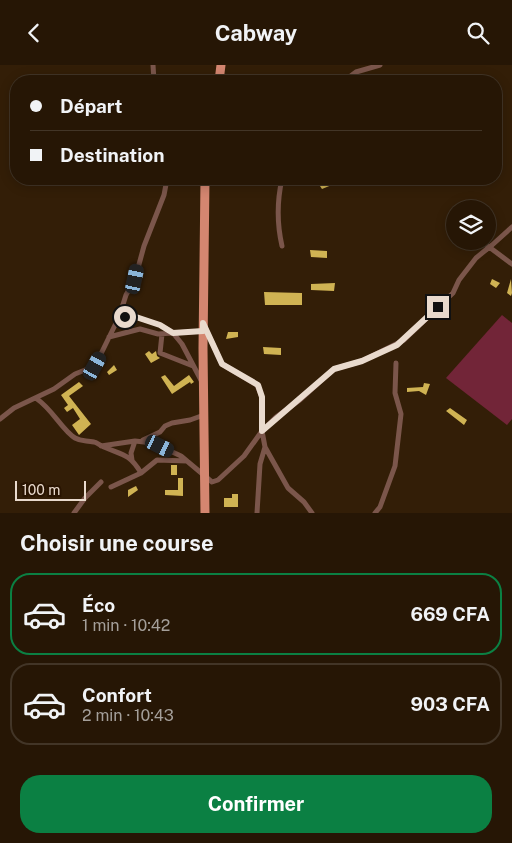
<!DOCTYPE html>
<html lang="fr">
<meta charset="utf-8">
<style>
:root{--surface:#261605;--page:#322313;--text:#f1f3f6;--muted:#a49f9a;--line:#423527;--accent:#0b8043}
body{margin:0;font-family:"Public Sans",sans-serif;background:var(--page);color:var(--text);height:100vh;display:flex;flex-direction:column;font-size:19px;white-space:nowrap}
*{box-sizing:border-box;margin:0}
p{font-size:16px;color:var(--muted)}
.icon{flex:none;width:28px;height:28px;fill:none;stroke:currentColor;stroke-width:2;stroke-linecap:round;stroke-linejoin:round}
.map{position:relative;height:448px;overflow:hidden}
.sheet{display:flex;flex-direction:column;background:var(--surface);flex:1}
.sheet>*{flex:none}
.top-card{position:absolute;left:10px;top:10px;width:492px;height:110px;border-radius:20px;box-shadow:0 2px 12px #0003,0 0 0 1px var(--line);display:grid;align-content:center;height:110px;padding:0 20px;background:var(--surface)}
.buttons{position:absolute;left:446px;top:135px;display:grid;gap:10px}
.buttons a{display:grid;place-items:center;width:50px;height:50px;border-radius:50%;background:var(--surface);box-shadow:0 2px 12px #0003,0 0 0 1px var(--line);font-size:25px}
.scale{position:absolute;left:15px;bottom:12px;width:71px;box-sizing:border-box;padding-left:5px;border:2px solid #e9dacd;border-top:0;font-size:14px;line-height:18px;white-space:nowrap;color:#e9dacd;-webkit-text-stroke:4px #291401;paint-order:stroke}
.end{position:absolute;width:22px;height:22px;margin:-11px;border:6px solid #e9dacd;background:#111;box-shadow:0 0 0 2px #111}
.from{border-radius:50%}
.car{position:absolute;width:15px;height:30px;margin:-15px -8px;border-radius:6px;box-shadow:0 0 4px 1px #0007;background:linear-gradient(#222 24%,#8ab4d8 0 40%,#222 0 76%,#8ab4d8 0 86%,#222 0)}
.top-card b{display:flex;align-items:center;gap:18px;height:48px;font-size:19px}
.top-card b+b{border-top:1px solid var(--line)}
.top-card i{width:12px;height:12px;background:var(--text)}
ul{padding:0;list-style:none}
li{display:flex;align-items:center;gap:15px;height:82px;margin:0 10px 8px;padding:0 10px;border:2px solid var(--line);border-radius:20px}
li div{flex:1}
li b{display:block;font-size:19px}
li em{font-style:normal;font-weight:700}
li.active{border-color:var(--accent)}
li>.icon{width:45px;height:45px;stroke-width:1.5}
h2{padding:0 20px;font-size:22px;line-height:60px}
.primary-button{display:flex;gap:10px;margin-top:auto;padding:10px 20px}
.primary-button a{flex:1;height:58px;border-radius:20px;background:var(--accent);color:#fff;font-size:20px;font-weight:700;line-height:58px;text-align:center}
header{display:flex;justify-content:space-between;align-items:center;height:65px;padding:0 20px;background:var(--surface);font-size:22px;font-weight:700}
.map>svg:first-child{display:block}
</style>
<header><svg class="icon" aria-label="back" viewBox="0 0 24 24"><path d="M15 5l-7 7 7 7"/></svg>Cabway<svg class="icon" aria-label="search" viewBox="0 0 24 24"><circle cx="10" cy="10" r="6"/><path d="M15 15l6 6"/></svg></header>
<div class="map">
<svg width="512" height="448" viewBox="0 0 512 448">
<rect width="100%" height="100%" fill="#331e07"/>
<path fill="#722538" d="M502 250 512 258V354L507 360 446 313Z"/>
<path fill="#d0b353" d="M332 114H338L339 117 322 124 320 121Z
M310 185 327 186V193L311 192Z
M492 214 500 218 496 223 490 219Z
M511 214 512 228 511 231 507 228Z
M335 218 334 226 311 225V219Z
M264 227 302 228V240H265Z
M228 267H238V272L226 274Z
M263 282 281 283V290L264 289Z
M149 286 152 289 156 286 157 291 160 293 151 298 145 289Z
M114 300 117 305 109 310 107 307Z
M165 310 174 321 189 310 194 317 191 319 190 317 172 329 161 312Z
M79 317 83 321 69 331 91 359 79 370 72 360 80 354 73 343 67 347 64 343 68 340 61 330Z
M424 318 430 319 426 330 419 326 407 327V323L423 322Z
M450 343 467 355 464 360 446 346Z
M171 400H177V410H171Z
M178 413H183V431L165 430V425H178Z
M136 421 138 425 128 432V425Z
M232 429H238V442H224V433H232Z"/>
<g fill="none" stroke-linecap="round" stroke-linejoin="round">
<path stroke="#7b564b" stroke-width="5" d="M153 0 154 16
M344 16 356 7 380 0
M282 114C277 136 277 159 282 181
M481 176 512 199
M491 181 512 162
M120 252H136L160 260 173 268 203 266
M205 262 222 299 257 320 262 332V366L265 382 260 399 257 448
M162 269 160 288 193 301
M109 272 140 264 158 269 173 268 182 279 202 317
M37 334C52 344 63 366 75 373 82 377 86 375 94 377 97 377 100 381 104 382 122 390 129 388 141 408
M0 354 14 343 54 324 75 309 95 301 119 252 126 230 135 214 144 181 164 130 167 114
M143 375 160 367 165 361 172 358 190 355 204 350
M101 381 135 376 153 378 181 391 212 417 218 415 244 391 262 366 276 352 300 335 334 304 362 296 404 275 453 228 459 215 476 193 487 184
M265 382 288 423 304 437 312 448
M132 395 131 388 135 376
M111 422 141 408 157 395 187 396
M74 448 85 433 101 417
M375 448 380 442 395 401 401 349 395 328 396 298"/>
<path stroke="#d48670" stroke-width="9" d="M219 16 221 0
M205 448 203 283 205 114"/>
<path stroke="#7b564b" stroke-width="5" d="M487 184 491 181"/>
</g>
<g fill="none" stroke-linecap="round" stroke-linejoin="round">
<path stroke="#e9dacd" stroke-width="6" d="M125 252H136L160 260 173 268 203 266V258L222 299 258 320 262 332V366L334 304 362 296 397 280 438 242"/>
</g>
</svg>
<div class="buttons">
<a><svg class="icon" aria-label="layers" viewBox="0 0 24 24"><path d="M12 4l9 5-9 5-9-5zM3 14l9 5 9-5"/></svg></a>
</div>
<div class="scale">100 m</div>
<i class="end from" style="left:125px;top:252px"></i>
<i class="end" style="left:438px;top:242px"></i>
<i class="car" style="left:135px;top:214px;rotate:12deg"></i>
<i class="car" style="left:95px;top:301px;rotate:29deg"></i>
<i class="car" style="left:160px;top:381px;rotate:116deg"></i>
<div class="top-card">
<b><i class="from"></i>Départ</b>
<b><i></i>Destination</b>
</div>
</div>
<section class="sheet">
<h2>Choisir une course</h2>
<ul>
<li class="active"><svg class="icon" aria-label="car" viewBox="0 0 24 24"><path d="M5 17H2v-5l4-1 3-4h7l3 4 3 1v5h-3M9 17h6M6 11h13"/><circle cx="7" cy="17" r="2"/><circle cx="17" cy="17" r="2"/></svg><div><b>Éco</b><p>1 min · 10:42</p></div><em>669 CFA</em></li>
<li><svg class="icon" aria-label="car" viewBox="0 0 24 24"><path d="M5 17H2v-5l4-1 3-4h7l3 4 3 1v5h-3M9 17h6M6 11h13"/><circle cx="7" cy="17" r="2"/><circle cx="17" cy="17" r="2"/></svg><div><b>Confort</b><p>2 min · 10:43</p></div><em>903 CFA</em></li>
</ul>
<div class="primary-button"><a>Confirmer</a></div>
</section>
